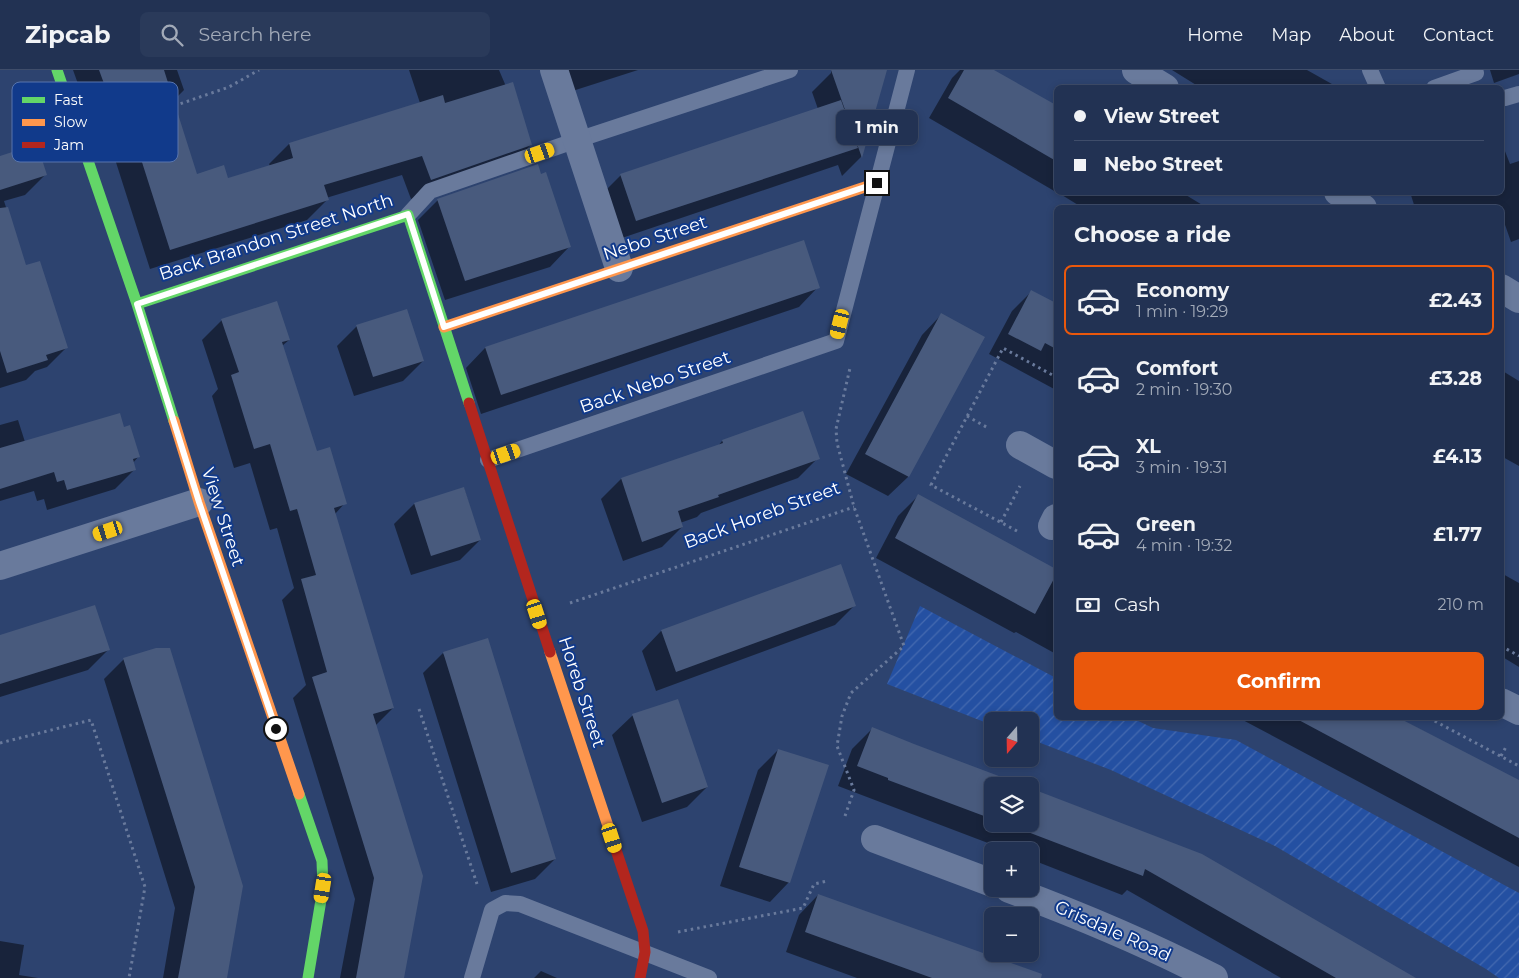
<!DOCTYPE html>
<meta charset="utf-8">
<style>
:root{--surface:#223253;--page:#2a3a5a;--text:#f1f3f6;--muted:#a2aab8;--line:#3f4d6a;--accent:#ea580c}
body{margin:0;font-family:Montserrat,sans-serif;background:var(--page);color:var(--text);height:100vh;display:flex;flex-direction:column;font-size:19px;white-space:nowrap}
*{box-sizing:border-box;margin:0}
p{font-size:16px;color:var(--muted)}
.icon{flex:none;width:28px;height:28px;fill:none;stroke:currentColor;stroke-width:2;stroke-linecap:round;stroke-linejoin:round}
.map{position:relative;flex:1;overflow:hidden}
.panel{position:absolute;left:1054px;top:135px;width:450px;height:515px;display:flex;flex-direction:column;background:var(--surface);border-radius:8px;box-shadow:0 2px 8px #0003,0 0 0 1px var(--line)}
.panel>*{flex:none}
.guide{position:absolute;left:1054px;top:15px;width:450px;height:110px;border-radius:8px;box-shadow:0 2px 8px #0003,0 0 0 1px var(--line);display:grid;align-content:center;height:110px;padding:0 20px;background:var(--surface)}
.needle{width:32px;rotate:200deg}
.tools{position:absolute;left:984px;top:642px;display:grid;gap:10px}
.tools a{display:grid;place-items:center;width:55px;height:55px;border-radius:8px;background:var(--surface);box-shadow:0 2px 8px #0003,0 0 0 1px var(--line);font-size:25px}
.end{position:absolute;width:22px;height:22px;margin:-11px;border:6px solid #fff;background:#111;box-shadow:0 0 0 2px #111}
.from{border-radius:50%}
.bubble{position:absolute;height:35px;border-radius:8px;background:var(--surface);box-shadow:0 2px 8px #0003,0 0 0 1px var(--line);font-size:16px;font-weight:700;line-height:35px;text-align:center}
.car{position:absolute;width:15px;height:30px;margin:-15px -8px;border-radius:6px;box-shadow:0 0 4px 1px #0007;background:linear-gradient(#f5c518 24%,#345 0 40%,#f5c518 0 76%,#345 0 86%,#f5c518 0)}
.guide b{display:flex;align-items:center;gap:18px;height:48px;font-size:19px}
.guide b+b{border-top:1px solid var(--line)}
.guide i{width:12px;height:12px;background:var(--text)}
ul{padding:0;list-style:none}
li{display:flex;align-items:center;gap:15px;height:70px;margin:0 10px 8px;padding:0 10px;border:2px solid transparent;border-radius:8px}
li div{flex:1}
li b{display:block;font-size:19px}
li em{font-style:normal;font-weight:700}
li.current{border-color:var(--accent)}
li>.icon{width:45px;height:45px;stroke-width:1.5}
h2{padding:0 20px;font-size:22px;line-height:60px}
.pay{display:flex;align-items:center;gap:12px;height:55px;padding:0 20px;font-size:19px}
.pay p{margin-inline-start:auto}
.button{display:flex;gap:10px;margin-top:auto;padding:10px 20px}
.button a{flex:1;height:58px;border-radius:8px;background:var(--accent);color:#fff;font-size:20px;font-weight:700;line-height:58px;text-align:center}
header{display:flex;align-items:center;gap:30px;box-sizing:border-box;height:70px;padding:0 25px;background:var(--surface);border-bottom:1px solid var(--line)}
header strong{font-size:24px}
nav{display:flex;gap:28px;margin-inline-start:auto;font-size:18px}
.search{width:350px;height:45px;background:var(--page);display:flex;align-items:center;gap:12px;box-sizing:border-box;padding:0 18px;border-radius:8px;color:var(--muted);font-size:19px}
.map>svg:first-child{display:block}
</style>
<header>
<strong>Zipcab</strong>
<div class="search"><svg class="icon" aria-label="search" viewBox="0 0 24 24"><circle cx="10" cy="10" r="6"/><path d="M15 15l6 6"/></svg>Search here</div>
<nav><a>Home</a><a>Map</a><a>About</a><a>Contact</a></nav>
</header>
<div class="map">
<svg width="1519" height="908" viewBox="0 0 1519 908">
<defs>
<pattern id="garden-furrows" width="10" height="10" patternUnits="userSpaceOnUse" patternTransform="scale(1.25)"><rect width="10" height="10" fill="#2450a2"/><path d="M-1 1l2-2M0 10L10 0M9 11l2-2" fill="none" stroke="#456ab0"/></pattern>
</defs>
<rect width="100%" height="100%" fill="#2d436f"/>
<path fill="url(#garden-furrows)" d="M920 536 1056 608V648H1132L1153 658 1236 670 1519 823V908H1499L1486 899 1275 776 1111 700 1030 669V651H992V655L887 614Z"/>
<path fill="#0007" d="M73 0H177L184 20 173 31 196 105 227 109 270 96 269 94 289 74 420 33 409 0H499L531 75 511 94 411 129 402 105 326 128 327 130 307 150 150 199 106 61 96 64Z
M553 0H638L560 25Z
M831 0H886L861 87 842 106 838 95 616 170 601 125 621 105 818 39 812 22 831 3Z
M960 0H991L1056 38V122L929 48 952 8Z
M1172 0H1307L1339 18H1201Z
M1490 0H1519V4L1494 13Z
M1501 71 1510 94 1519 91V169L1511 172 1503 149H1501V138H1415L1410 122H1501Z
M0 87 45 105 25 125 4 131 25 197 67 277 47 297 35 301 26 310 0 318Z
M1057 122H1181L1204 136 1203 138H1083Z
M438 130 569 177 550 197 445 230 418 150Z
M818 217 799 237 481 344 466 298 485 278Z
M1032 221 1056 235V320L989 284 1012 241Z
M941 245 983 267 908 407 888 426 846 404 922 265Z
M222 250 289 270 282 276 316 383 345 433 335 444 393 638 375 656 403 908H340L355 829 293 628 306 615 282 530 294 518 277 458 270 460 250 393 234 398 212 326 218 319 202 270Z
M357 256 423 291 403 311 354 326 337 276Z
M1501 300 1519 311V396L1501 386Z
M18 350 25 372 123 359 138 387 133 393 135 399 115 419 47 440 44 429 37 431 34 421 0 431V355Z
M722 371 818 388 798 408 701 443 697 447 680 453 682 457 662 477 623 491 601 429 621 409 718 376Z
M464 418 480 470 460 490 411 505 394 454 414 434Z
M918 426 1056 501V584L1016 562 1014 563 876 488 898 446Z
M1501 503 1519 513V597L1501 586Z
M855 535 835 555 656 621 642 581 661 561Z
M0 566 108 580 88 600 0 627Z
M443 583 555 789 535 809 491 822 423 603Z
M124 589 225 908H163L175 838 104 609Z
M677 630 707 717 687 737 642 752 612 665 632 646Z
M1239 648H1398L1465 683 1519 713V797Z
M872 659 1022 716H992V754H1030V720L1415 908H1281L1127 820 1122 825 1030 789V781H1009L838 716 852 679Z
M778 680 789 812 770 832 720 816 758 700Z
M818 825 1034 908H857L786 882 799 845Z
M0 871 24 875 19 905 38 908H0Z
M541 901 557 908H534Z"/>
<path fill="#485a7d" d="M99 0H164L197 104 224 95 228 108 293 88 289 73 443 25 445 33 513 12 532 75 431 110 422 86 324 115 329 130 170 180 126 42 116 46Z
M831 0H887L862 88Z
M964 0H994L1056 35V91L948 28Z
M841 30 858 78 636 151 620 104Z
M37 74 47 105 0 120V86Z
M538 94 541 104 546 102 571 177 465 211 437 129Z
M8 137 26 195 40 191 68 278 46 285 48 290 7 303 0 281V138Z
M804 170 820 218 501 325 485 277Z
M1031 220 1056 233V279L1045 273 1041 281 1008 264Z
M277 231 290 270 282 272 317 381 330 377 347 434 334 438 394 638 373 644 423 806 404 908H356L374 808 312 607 327 602 301 509 316 505 297 439 290 441 270 374 254 379 231 305 239 302 221 249Z
M407 239 424 291 373 307 356 255Z
M941 243 985 267 909 407 865 384Z
M803 341 820 389 718 425 719 427 678 441 683 457 642 472 621 408 723 373 722 370Z
M120 343 124 357 130 355 140 387 133 389 136 400 67 420 64 410 57 412 54 402 0 419V378Z
M464 417 481 470 431 486 414 433Z
M918 424 1056 499V505L1035 544 895 468Z
M841 494 856 536 676 602 661 560Z
M95 535 110 580 0 614V565Z
M488 568 556 789 511 803 443 582Z
M156 578H170L243 816 227 908H178L195 817 123 588Z
M678 629 708 717 662 733 632 644Z
M1295 648H1399L1519 710V768Z
M872 657 914 674 1025 716H992V749L888 710V708L857 696Z
M778 679 829 695 790 813 739 797Z
M1030 718 1202 784 1416 908H1336L1145 799 1143 806 1007 754H1030Z
M818 824 1042 904 1041 908H932L805 862Z"/>
<g fill="none" stroke-linecap="round" stroke-linejoin="round">
<path stroke="#697a9c" stroke-width="3" stroke-dasharray="2.5 4" stroke-linecap="butt" d="M113 57 229 17 259 0
M967 346 988 358
M1001 452 1020 416
M1017 461 931 415 1003 278 1056 307
M570 533 854 437
M1501 576 1519 586
M419 639 477 814
M1429 648 1519 696
M0 673 91 650 145 817 129 908
M1501 686 1507 675
M845 746 854 720 837 676 842 646 851 623 904 576 854 437 837 373 836 359 850 298
M678 862 803 838 814 814 827 811"/>
<path stroke="#697a9c" stroke-width="16" d="M1370 0 1378 18
M1434 18 1476 3 1475 0
M1505 28 1519 24
M408 145 430 121 577 70 790 0
M488 390 836 271 907 0
M472 908 492 840 505 833 520 834 709 908"/>
<path stroke="#697a9c" stroke-width="28" d="M554 0 619 198
M1136 0 1165 18
M1338 122 1363 138
M1501 218 1519 229
M1020 375 1056 395
M1052 456 1056 448
M0 496 199 432
M1501 632 1519 641
M875 769 992 813
M1009 819C1079 845 1148 874 1214 908"/>
<path stroke="#63d668" stroke-width="11" d="M57 0 137 234 174 351
M137 234 408 145 469 333
M299 724 322 791 323 818 308 908"/>
<path stroke="#ff974d" stroke-width="11" d="M444 257 877 113
M174 351 199 432 299 724
M550 582 615 777"/>
<path stroke="#b3261e" stroke-width="11" d="M469 333 550 582
M615 777 643 861 645 882 640 908"/>
</g>
<g fill="none" stroke-linecap="round" stroke-linejoin="round">
<path stroke="#fff" stroke-width="6" d="M276 659 199 432 137 234 408 144 444 257 877 113"/>
</g>
<g text-anchor="middle" stroke-width="4" stroke-linejoin="round" paint-order="stroke">
<g font-size="18" fill="#fff" stroke="#113a8b">
<text transform="translate(276 167) rotate(-18)" y="6">Back Brandon Street North</text>
<text transform="translate(655 168) rotate(-18)" y="6">Nebo Street</text>
<text transform="translate(655 312) rotate(-19)" y="6">Back Nebo Street</text>
<text transform="translate(762 445) rotate(-20)" y="6">Back Horeb Street</text>
<text transform="translate(223 447) rotate(72)" y="6">View Street</text>
<text transform="translate(582 622) rotate(72)" y="6">Horeb Street</text>
<text transform="translate(1113 861) rotate(24)" y="6">Grisdale Road</text>
</g>
</g>
<rect x="12" y="12" width="166" height="80" rx="8" fill="#113a8b" stroke="#5875ae" stroke-width="1"/>
<rect x="22" y="27" width="23" height="6" fill="#63d668"/>
<rect x="22" y="49" width="23" height="7" fill="#ff974d"/>
<rect x="22" y="72" width="23" height="6" fill="#b3261e"/>
<g font-size="14" fill="#fff">
<text x="54" y="35">Fast</text>
<text x="54" y="57">Slow</text>
<text x="54" y="80">Jam</text>
</g>
</svg>
<div class="tools">
<a><svg class="needle" viewBox="-14 -14 28 28"><path d="M0-13l5 13h-10z" fill="#e53935"/><path d="M0 13l5-13h-10z" fill="#a2aab8"/></svg></a>
<a><svg class="icon" aria-label="layers" viewBox="0 0 24 24"><path d="M12 4l9 5-9 5-9-5zM3 14l9 5 9-5"/></svg></a>
<a>+</a>
<a>−</a>
</div>
<i class="end from" style="left:276px;top:659px"></i>
<i class="end" style="left:877px;top:113px"></i>
<div class="bubble" style="left:836px;top:40px;width:82px">1 min</div>
<i class="car" style="left:540px;top:83px;rotate:71deg"></i>
<i class="car" style="left:840px;top:254px;rotate:194deg"></i>
<i class="car" style="left:506px;top:384px;rotate:71deg"></i>
<i class="car" style="left:108px;top:461px;rotate:252deg"></i>
<i class="car" style="left:537px;top:544px;rotate:162deg"></i>
<i class="car" style="left:612px;top:768px;rotate:162deg"></i>
<i class="car" style="left:323px;top:818px;rotate:189deg"></i>
<div class="guide">
<b><i class="from"></i>View Street</b>
<b><i></i>Nebo Street</b>
</div>
<section class="panel">
<h2>Choose a ride</h2>
<ul>
<li class="current"><svg class="icon" aria-label="car" viewBox="0 0 24 24"><path d="M5 17H2v-5l4-1 3-4h7l3 4 3 1v5h-3M9 17h6M6 11h13"/><circle cx="7" cy="17" r="2"/><circle cx="17" cy="17" r="2"/></svg><div><b>Economy</b><p>1 min · 19:29</p></div><em>£2.43</em></li>
<li><svg class="icon" aria-label="car" viewBox="0 0 24 24"><path d="M5 17H2v-5l4-1 3-4h7l3 4 3 1v5h-3M9 17h6M6 11h13"/><circle cx="7" cy="17" r="2"/><circle cx="17" cy="17" r="2"/></svg><div><b>Comfort</b><p>2 min · 19:30</p></div><em>£3.28</em></li>
<li><svg class="icon" aria-label="car" viewBox="0 0 24 24"><path d="M5 17H2v-5l4-1 3-4h7l3 4 3 1v5h-3M9 17h6M6 11h13"/><circle cx="7" cy="17" r="2"/><circle cx="17" cy="17" r="2"/></svg><div><b>XL</b><p>3 min · 19:31</p></div><em>£4.13</em></li>
<li><svg class="icon" aria-label="car" viewBox="0 0 24 24"><path d="M5 17H2v-5l4-1 3-4h7l3 4 3 1v5h-3M9 17h6M6 11h13"/><circle cx="7" cy="17" r="2"/><circle cx="17" cy="17" r="2"/></svg><div><b>Green</b><p>4 min · 19:32</p></div><em>£1.77</em></li>
</ul>
<div class="pay"><svg class="icon" aria-label="cash" viewBox="0 0 24 24"><path d="M3 7h18v10H3z"/><circle cx="12" cy="12" r="2"/></svg>Cash<p>210 m</p></div>
<div class="button"><a>Confirm</a></div>
</section>
</div>
